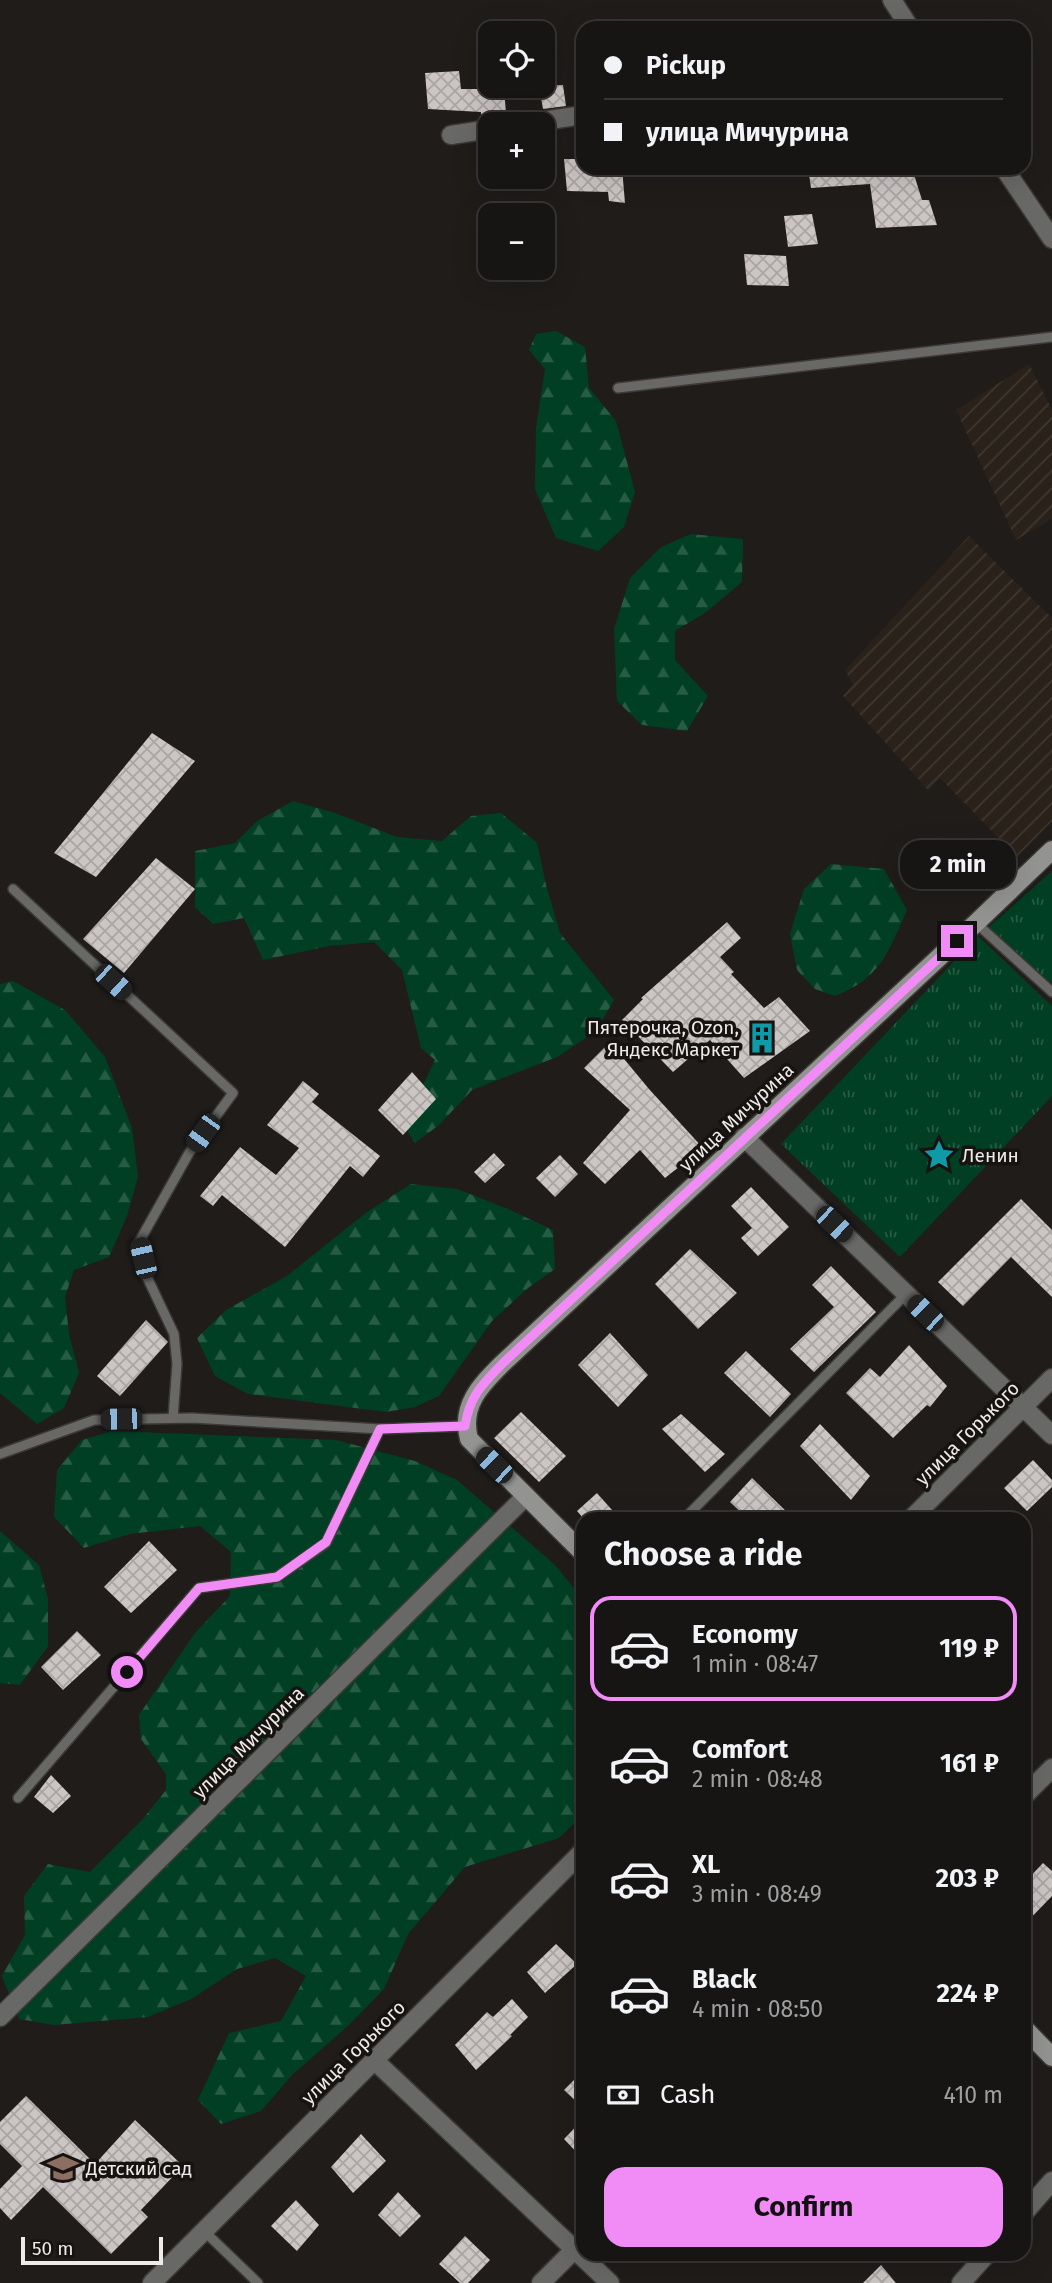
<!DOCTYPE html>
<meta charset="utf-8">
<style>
:root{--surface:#171514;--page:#242222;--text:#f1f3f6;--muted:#9e9fa0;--line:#363434;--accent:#f18bf5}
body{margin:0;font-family:"Fira Sans",sans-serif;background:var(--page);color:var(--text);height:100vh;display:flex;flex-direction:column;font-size:26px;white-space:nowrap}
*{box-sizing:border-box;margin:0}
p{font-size:23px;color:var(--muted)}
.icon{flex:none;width:38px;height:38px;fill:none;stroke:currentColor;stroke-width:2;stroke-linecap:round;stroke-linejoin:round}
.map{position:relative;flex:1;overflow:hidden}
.details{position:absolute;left:576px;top:1512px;width:455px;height:749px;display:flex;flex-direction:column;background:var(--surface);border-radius:21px;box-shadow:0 7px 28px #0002,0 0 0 2px var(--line)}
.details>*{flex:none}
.guide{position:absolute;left:576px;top:21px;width:455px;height:154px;border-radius:21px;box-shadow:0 7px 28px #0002,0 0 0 2px var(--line);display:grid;align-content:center;height:154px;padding:0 28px;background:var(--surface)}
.tools{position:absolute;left:478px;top:21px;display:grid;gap:14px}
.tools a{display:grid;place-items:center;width:77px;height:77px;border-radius:14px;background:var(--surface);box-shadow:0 7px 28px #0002,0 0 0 2px var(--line);font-size:35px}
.scale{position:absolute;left:21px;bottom:18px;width:142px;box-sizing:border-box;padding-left:7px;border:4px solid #eeebea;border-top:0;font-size:19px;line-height:24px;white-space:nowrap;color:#eeebea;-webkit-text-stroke:5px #161311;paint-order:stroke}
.end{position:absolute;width:32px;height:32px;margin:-16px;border:9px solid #f18bf5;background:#111;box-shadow:0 0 0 4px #111}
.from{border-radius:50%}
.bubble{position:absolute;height:49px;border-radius:21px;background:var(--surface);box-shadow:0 7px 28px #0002,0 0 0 2px var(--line);font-size:23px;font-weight:700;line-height:49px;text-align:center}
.car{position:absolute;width:21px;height:42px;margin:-21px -10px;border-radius:9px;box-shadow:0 0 5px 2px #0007;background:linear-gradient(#222 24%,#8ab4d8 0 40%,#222 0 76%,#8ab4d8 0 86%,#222 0)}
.guide b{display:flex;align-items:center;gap:24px;height:66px;font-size:26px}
.guide b+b{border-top:2px solid var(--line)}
.guide i{width:18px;height:18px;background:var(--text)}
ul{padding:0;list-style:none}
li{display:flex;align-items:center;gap:21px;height:105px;margin:0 14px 10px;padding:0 14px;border:4px solid transparent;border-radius:21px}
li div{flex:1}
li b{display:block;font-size:26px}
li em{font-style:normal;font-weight:700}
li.selected{border-color:var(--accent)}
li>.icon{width:63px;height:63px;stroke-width:1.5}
h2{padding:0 28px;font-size:32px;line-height:84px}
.pay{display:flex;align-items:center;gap:18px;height:77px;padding:0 28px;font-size:26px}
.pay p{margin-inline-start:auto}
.primary-button{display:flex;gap:14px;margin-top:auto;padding:14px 28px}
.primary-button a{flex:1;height:80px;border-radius:21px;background:var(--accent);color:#111;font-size:28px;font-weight:700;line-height:80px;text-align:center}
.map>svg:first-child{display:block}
</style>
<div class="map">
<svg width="1052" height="2283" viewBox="0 0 1052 2283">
<defs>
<pattern id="industrial-furrows" width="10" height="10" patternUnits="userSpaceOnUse" patternTransform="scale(1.75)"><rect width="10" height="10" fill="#29211a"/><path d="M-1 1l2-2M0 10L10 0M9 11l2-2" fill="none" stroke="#3e3730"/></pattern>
<pattern id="forest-firs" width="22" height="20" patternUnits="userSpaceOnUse" patternTransform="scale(1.75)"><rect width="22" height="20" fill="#013f24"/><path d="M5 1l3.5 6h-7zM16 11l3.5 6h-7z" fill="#265b44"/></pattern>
<pattern id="park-tufts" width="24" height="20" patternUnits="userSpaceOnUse" patternTransform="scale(1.75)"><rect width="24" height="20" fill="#013f24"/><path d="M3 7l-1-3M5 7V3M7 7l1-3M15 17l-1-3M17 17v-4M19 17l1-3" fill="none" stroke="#265b44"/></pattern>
<pattern id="building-cross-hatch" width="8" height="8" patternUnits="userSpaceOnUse" patternTransform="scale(1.75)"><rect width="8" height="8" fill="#cbc5c4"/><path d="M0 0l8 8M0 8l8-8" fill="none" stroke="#aaa5a4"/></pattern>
</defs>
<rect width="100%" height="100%" fill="#1f1c1a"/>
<path fill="url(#industrial-furrows)" d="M1029 364 1052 410V519L1016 540 956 410Z
M969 536 1052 618V821L1017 857 940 778 928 790 843 696 853 685 845 670Z"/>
<path fill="url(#forest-firs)" d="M556 331 585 347 589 388 616 421 635 492 624 527 598 551 556 538 535 489 536 428 545 369 529 350 536 334Z
M691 534 743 539 742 582 705 613 675 631V660L708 696 687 731 642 725 617 701 614 629 630 578 661 547Z
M293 801 335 813 397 837 442 841 471 816 501 813 537 843 546 885 560 933 614 1000 596 1031 557 1057 472 1090 439 1125 415 1143 399 1118 418 1096 435 1060 421 1048 402 970 374 942 329 946 263 960 244 918 213 924 195 907V851L235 843 257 821Z
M831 864 884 869 907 910C888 952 881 978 835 996L815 989 797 970 790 934 804 889Z
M13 981 65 1010 105 1057 132 1128 138 1177 127 1216 109 1257 74 1270 65 1297 69 1334 79 1373 64 1408 37 1424 0 1393V984Z
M411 1184 457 1189 508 1209 553 1230 555 1269 528 1288 492 1321 439 1396 415 1407 386 1412 248 1394 215 1376 197 1338 226 1310 287 1276 367 1212Z
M112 1431 336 1440 415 1461 457 1480 554 1564 583 1599V1815L559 1838 465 1867 408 1934 384 1989 350 2024 292 2075 261 2111 221 2124 198 2100 229 2033 281 2021 306 1976 275 1958 237 1969 191 1999 148 2017 54 2025 19 2019 2 1976 25 1935 24 1896 48 1864 90 1872 143 1819 166 1790V1774L141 1739 139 1715 195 1633 230 1596 231 1552 200 1526 130 1534 84 1548 54 1517 57 1470 82 1440Z
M0 1531 39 1565 48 1599V1646L20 1685 0 1683Z"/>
<path fill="url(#park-tufts)" d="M1052 871V984L989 927Z
M978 936 1052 1006V1096L900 1257 781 1144Z"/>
<path fill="url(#building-cross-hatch)" d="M459 71 461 89H504L506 113 481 114V112L428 109 425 73Z
M563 85 566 106 543 109 539 86Z
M564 159H583V168H622L625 203 609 201 608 192 567 191Z
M808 168H912L922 200H929L937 225 876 228 870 184 811 188Z
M812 214 818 244 788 247 784 216Z
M744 254 786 256 789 286 747 285Z
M152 733 195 761 96 877 54 853Z
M156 858 195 889 124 973 83 939Z
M727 922 741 938 720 957 734 972 731 974 764 1008 779 997 810 1031 744 1078 710 1040 673 1072 622 1020 643 999 641 998Z
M610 1042 649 1089 703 1148 665 1178 640 1150 605 1184 583 1163 630 1110 584 1068Z
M412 1072 436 1099 403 1135 378 1110Z
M303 1081 319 1094 312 1102 380 1156 363 1177 350 1166 285 1247 222 1195 213 1206 200 1196 240 1147 276 1175 299 1148 267 1125Z
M494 1153 505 1165 485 1183 474 1172Z
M560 1155 578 1174 555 1197 536 1178Z
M751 1187 789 1227 758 1256 741 1238 752 1228 731 1206Z
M1021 1199 1052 1230V1297L1011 1257 963 1306 938 1282Z
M690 1249 737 1293 698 1329 655 1284Z
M831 1266 876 1312 814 1372 790 1349 834 1307 812 1285Z
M146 1320 168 1342 120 1396 97 1376Z
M610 1333 648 1375 618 1407 578 1365Z
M909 1345 947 1386 930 1407 927 1405 893 1438 846 1393 870 1368 880 1377Z
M746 1351 791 1394 770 1417 724 1373Z
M521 1412 566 1456 539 1482 494 1438Z
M681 1414 725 1454 705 1472 662 1429Z
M820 1424 870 1476 851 1500 800 1446Z
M1033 1460 1052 1480V1487L1027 1511 1004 1488Z
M752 1478 794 1519H748L730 1502Z
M597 1493 620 1519H584L577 1511Z
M149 1541 177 1570 131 1613 104 1587Z
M77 1631 101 1655 63 1690 41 1667Z
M51 1775 71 1796 53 1813 34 1797Z
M1043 1863 1052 1871V1896L1024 1925V1883Z
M556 1944 577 1964 545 1993 527 1972Z
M512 1999 528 2017 510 2035 512 2036 476 2070 455 2045 487 2012 493 2017Z
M583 2071V2108L564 2090Z
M26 2096 95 2164 135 2120 183 2166 141 2210 148 2217 111 2254 43 2187 11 2220 0 2208V2189L22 2166 0 2144V2122Z
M583 2119V2159L564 2139Z
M361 2134 386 2161 353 2193 331 2167Z
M398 2192 421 2216 400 2237 378 2215Z
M296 2200 319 2225 297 2251 271 2226Z
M465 2236 490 2260 468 2283H460L439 2264Z
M881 2265 896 2283H863Z"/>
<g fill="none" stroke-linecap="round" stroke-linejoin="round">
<g stroke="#3c3937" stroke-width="12">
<path id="lane" d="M618 388 1052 337
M13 889 233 1093 189 1153 139 1242 146 1275 174 1334 177 1364 173 1418
M976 923 1052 992
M0 1454 94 1420 192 1418 380 1429 465 1426
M684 1519 906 1294
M18 1798 199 1588 277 1577 326 1543 380 1429
M204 2231 258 2283"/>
</g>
<g stroke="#3c3937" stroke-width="21">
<path id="street" d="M892 0 910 28
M522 124 583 115
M451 135 490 129
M1004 168 1052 239
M744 1137 1052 1435
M911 1519 1052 1378
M1024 1796 1052 1768
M0 2017 526 1496
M374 2060 610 2283
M1024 2213 1052 2181
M152 2283 583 1851
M541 2283 583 2241
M961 2283 987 2254"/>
</g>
<g stroke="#3c3937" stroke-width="21">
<path id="secondary" d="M583 1553 469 1439C460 1405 481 1385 503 1363L976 923 1052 850
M1024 2028 1052 2057"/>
</g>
<use href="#lane" stroke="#686866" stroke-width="9"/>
<use href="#street" stroke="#686866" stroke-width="18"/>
<use href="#secondary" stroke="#939491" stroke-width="18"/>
</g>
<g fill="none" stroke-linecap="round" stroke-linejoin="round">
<path stroke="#f18bf5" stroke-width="9" d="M127 1672 199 1588 277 1577 326 1542 380 1429 465 1426C470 1395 482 1385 503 1363L957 941"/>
</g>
<defs>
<g id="building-bare" transform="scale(2.415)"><path d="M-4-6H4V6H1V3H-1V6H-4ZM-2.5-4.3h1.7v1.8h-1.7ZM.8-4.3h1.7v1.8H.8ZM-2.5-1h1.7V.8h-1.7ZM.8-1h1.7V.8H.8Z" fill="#0f9aa8" stroke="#161311" stroke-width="2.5" paint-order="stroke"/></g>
<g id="sight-bare" transform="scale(2.415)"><path d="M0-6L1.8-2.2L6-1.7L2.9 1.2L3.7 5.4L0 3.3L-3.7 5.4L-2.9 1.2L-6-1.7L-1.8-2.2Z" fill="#0f9aa8" stroke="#161311" stroke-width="2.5" paint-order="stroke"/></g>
<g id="school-bare" transform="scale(2.415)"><path d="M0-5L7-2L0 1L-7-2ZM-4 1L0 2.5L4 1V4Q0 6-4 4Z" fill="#8d6e63" stroke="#161311" stroke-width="2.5" paint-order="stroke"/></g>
</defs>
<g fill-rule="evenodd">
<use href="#building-bare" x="762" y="1038"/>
<use href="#sight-bare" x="939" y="1155"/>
<use href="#school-bare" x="63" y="2168"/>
</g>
<g text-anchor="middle" stroke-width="7" stroke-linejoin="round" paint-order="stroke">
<g font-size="19" fill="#eeebea" stroke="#161311" text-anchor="start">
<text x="739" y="1034" text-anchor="end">Пятерочка, Ozon,<tspan x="739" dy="22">Яндекс Маркет</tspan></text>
<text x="962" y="1162">Ленин</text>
<text x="86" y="2175">Детский сад</text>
</g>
<g font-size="19" fill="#eeebea" stroke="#161311">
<text transform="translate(736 1117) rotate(-43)" y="7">улица Мичурина</text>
<text transform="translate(967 1433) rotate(-45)" y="7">улица Горького</text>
<text transform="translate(248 1742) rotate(-45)" y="7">улица Мичурина</text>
<text transform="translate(353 2052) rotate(-45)" y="7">улица Горького</text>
</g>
</g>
</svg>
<div class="tools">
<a><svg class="icon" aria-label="locate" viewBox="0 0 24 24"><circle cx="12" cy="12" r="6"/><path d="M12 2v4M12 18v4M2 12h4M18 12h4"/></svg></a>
<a>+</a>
<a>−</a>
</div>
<div class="scale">50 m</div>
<i class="end from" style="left:127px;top:1672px"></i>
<i class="end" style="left:957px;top:941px"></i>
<div class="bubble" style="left:900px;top:840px;width:116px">2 min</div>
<i class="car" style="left:113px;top:982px;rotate:132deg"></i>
<i class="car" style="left:203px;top:1133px;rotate:216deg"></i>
<i class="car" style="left:834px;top:1224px;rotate:134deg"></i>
<i class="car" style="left:143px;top:1258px;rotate:347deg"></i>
<i class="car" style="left:925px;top:1313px;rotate:314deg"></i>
<i class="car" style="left:121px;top:1419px;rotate:269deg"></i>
<i class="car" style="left:494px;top:1465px;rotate:314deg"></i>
<div class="guide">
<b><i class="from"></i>Pickup</b>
<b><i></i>улица Мичурина</b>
</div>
<section class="details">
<h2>Choose a ride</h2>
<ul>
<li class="selected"><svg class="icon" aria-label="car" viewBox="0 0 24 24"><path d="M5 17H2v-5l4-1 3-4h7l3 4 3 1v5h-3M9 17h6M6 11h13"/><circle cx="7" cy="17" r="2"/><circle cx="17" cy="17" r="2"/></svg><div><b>Economy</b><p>1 min · 08:47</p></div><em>119 ₽</em></li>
<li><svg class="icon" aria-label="car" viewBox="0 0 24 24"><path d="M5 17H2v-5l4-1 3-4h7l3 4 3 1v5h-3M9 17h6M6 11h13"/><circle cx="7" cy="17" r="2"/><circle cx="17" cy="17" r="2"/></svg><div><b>Comfort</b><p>2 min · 08:48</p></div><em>161 ₽</em></li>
<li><svg class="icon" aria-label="car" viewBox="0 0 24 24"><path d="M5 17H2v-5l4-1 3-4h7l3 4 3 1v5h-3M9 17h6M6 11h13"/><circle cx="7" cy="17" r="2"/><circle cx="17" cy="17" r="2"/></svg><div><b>XL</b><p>3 min · 08:49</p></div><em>203 ₽</em></li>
<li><svg class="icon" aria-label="car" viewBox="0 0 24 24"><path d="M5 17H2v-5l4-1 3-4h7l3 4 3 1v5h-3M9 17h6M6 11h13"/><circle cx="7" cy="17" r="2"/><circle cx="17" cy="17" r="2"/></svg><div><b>Black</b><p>4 min · 08:50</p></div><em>224 ₽</em></li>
</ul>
<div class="pay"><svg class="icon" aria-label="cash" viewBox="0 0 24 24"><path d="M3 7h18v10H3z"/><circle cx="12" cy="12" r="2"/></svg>Cash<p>410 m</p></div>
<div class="primary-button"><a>Confirm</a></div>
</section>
</div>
